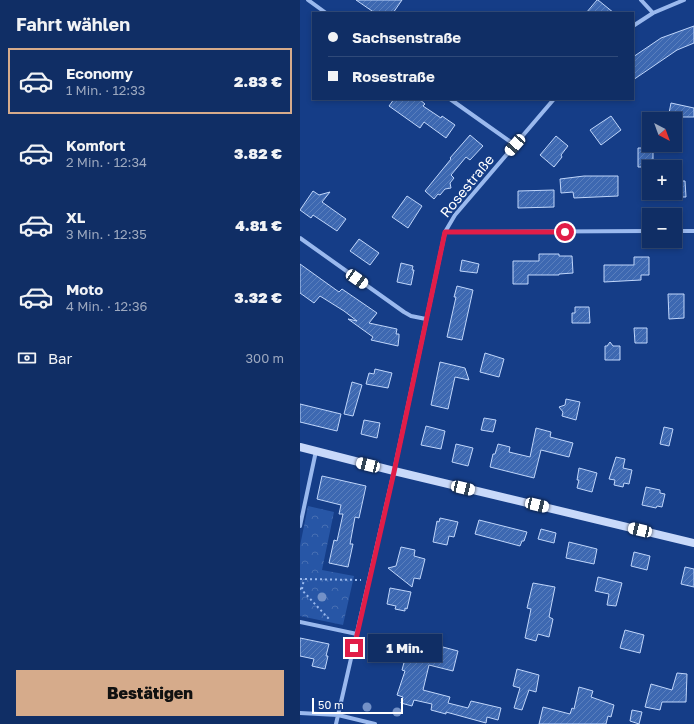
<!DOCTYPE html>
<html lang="de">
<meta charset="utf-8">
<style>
:root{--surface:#102e65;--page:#1e3a6e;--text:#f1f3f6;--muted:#9ca8bf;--line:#304a79;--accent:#d6ab8b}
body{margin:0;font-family:"Golos Text",sans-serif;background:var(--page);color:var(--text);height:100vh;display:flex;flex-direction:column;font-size:15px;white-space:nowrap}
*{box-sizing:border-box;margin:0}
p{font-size:13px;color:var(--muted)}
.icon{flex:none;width:22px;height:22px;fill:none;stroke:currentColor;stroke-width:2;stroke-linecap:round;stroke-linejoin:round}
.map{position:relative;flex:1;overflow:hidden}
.sheet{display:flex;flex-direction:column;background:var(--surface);width:300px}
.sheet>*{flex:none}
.hud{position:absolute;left:12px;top:12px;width:322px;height:88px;border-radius:0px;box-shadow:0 2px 6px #0003,0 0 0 1px var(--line);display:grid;align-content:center;height:88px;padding:0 16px;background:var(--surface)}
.needle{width:26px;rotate:139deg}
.controls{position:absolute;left:342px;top:112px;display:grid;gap:8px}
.controls a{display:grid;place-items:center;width:40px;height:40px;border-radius:0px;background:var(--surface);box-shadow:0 2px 6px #0003,0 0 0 1px var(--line);font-size:20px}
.scale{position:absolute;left:12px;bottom:10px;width:91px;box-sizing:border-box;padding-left:4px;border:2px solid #fff;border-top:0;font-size:11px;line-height:14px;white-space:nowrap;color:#fff;-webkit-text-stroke:3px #153d87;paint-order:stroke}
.end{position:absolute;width:18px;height:18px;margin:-9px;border:5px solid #e11d48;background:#fff;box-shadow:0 0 0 2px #fff}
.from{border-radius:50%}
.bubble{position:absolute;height:28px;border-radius:0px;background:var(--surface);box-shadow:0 2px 6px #0003,0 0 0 1px var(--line);font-size:13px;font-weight:800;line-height:28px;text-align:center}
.car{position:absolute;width:12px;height:24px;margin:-12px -6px;border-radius:5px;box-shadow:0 0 3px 1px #0007;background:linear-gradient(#fff 24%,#345 0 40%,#fff 0 76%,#345 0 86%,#fff 0)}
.hud b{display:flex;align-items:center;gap:14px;height:38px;font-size:15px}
.hud b+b{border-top:1px solid var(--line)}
.hud i{width:10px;height:10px;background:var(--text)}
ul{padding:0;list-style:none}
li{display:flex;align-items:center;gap:12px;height:66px;margin:0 8px 6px;padding:0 8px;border:2px solid transparent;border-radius:0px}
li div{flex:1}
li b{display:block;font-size:15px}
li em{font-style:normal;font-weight:800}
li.active{border-color:var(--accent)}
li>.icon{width:36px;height:36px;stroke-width:1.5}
h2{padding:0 16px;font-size:18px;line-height:48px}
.pay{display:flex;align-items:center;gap:10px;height:44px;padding:0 16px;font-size:15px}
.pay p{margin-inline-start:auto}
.primary-button{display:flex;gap:8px;margin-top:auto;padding:8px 16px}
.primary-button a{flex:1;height:46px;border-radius:0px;background:var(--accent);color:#111;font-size:16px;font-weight:800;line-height:46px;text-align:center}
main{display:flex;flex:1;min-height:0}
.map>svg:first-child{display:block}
</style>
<main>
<section class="sheet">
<h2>Fahrt wählen</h2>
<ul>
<li class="active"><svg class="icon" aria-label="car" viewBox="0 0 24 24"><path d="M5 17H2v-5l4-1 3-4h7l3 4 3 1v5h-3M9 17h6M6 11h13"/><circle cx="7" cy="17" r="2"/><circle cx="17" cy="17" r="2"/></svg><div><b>Economy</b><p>1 Min. · 12:33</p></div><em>2.83 €</em></li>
<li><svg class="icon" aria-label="car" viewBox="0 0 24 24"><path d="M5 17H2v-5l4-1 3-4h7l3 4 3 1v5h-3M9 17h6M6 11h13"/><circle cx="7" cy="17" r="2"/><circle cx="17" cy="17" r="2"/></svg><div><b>Komfort</b><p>2 Min. · 12:34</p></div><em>3.82 €</em></li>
<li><svg class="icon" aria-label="car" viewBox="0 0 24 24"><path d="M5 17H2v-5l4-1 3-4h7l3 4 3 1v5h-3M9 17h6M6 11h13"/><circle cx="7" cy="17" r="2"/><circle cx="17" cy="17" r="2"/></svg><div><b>XL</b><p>3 Min. · 12:35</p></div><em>4.81 €</em></li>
<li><svg class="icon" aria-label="car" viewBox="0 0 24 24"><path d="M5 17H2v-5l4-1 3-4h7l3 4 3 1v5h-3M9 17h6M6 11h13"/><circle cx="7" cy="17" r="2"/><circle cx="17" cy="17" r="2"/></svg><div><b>Moto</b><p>4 Min. · 12:36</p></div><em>3.32 €</em></li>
</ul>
<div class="pay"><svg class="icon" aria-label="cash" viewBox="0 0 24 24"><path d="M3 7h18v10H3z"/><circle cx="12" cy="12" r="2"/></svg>Bar<p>300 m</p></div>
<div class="primary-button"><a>Bestätigen</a></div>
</section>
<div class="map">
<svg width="394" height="724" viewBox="0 0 394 724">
<defs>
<pattern id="forest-crowns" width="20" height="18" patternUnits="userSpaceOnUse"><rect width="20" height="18" fill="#2756a6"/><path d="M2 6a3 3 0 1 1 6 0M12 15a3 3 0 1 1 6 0" fill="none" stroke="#476fb3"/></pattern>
<pattern id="building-hatch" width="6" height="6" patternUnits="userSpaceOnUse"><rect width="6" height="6" fill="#3d68b1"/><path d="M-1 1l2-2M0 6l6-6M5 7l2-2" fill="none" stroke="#5a7fbd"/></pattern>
</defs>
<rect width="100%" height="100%" fill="#153d87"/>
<path fill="url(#forest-crowns)" d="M8 506 34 512 22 570 54 576 43 625 0 616V546Z"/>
<path fill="url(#building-hatch)" stroke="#c0d6fb" d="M56 0H102L93 13H75Z
M297 0H298L314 13H286Z
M394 26V43L377 50 333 80V57L361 38Z
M94 99H119L125 104 123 106 141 118 142 116 155 125 146 138 124 122 120 128 89 106Z
M371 103 394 108V117H382L381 119H372L373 114 369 113Z
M311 116 321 130 301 145 290 130Z
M170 135 183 146 170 160 166 157 151 175 154 178 150 183 151 188 145 189 140 195 138 194 134 199 125 191 151 159 150 158Z
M256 136 268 146 261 155 262 157 254 167 240 155Z
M338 148H353V167H338Z
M284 176H318V196L274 198 273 192 261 193 260 179Z
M375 181H385L386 197H375Z
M254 190V207L218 208V191Z
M13 191 19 195 30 192 22 202 46 219 37 231 13 215 11 218 0 210Z
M107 196 122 206 108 228 92 217Z
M59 239 79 253 70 265 50 251Z
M239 254H259V256H272L273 273 259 274V275H228V284H213V261H239Z
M334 257H349V275H341V280L304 282V265H334Z
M162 260 179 264 177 273 160 271Z
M101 263 113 266 112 270H114L111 285 97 282Z
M0 264 39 292 42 289 77 313 69 323 97 329 96 334H99V337L98 346 71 340 73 337 48 319 57 321 44 311 20 296 14 303 0 293Z
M157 286 173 290 162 340 147 337 156 297H154Z
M368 294H384V318L369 319Z
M275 307H289L290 323H272V313H275Z
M334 328H347V343H335Z
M310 342 313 346H320V360H305V346H307Z
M185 353 204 359 199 377 180 372Z
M140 362 165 368 169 380 155 377 148 409 131 405Z
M75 369 92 373 88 388 66 384 69 373 74 374Z
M52 382 62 385 53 416 44 414Z
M266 399 280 402 276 420 262 416 263 412 259 407 265 405Z
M0 404 41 414 37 431 0 422Z
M184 418 196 420 193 432 181 430Z
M64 420 80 423 77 438 61 434Z
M126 426 145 431 141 449 121 445Z
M364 427 373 429 369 446 360 444Z
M236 428 251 432 250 437 273 443 269 457 241 450 234 478 190 467 193 454H195L198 444 210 447 209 452 230 457Z
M156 444 173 448 168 466 152 462Z
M316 457 325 459 323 468 332 470 329 484 324 483 323 487 314 485 315 480 309 479Z
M279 468 297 473 292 492 277 488 279 480H277Z
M22 476 66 486 59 518 55 517 50 544H53L48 567 29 563 34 540 37 541 43 514H39L41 505 17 499Z
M346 487 360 490V493L365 494 362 507 357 506 356 508 342 505Z
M140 518 158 522 154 537 149 536 147 545 133 542 137 521 139 522Z
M179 520 227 532 224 541H222L220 546 175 534Z
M241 529 256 533 254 543 238 539Z
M269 542 297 549 294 564 266 558Z
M101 547 115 550 114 556 125 559 120 579 114 578 112 587 88 568 96 566Z
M334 552 350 556 347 570 331 566Z
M385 567 394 569V587L381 584Z
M298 577 322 583 316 606 307 605 309 594 295 591Z
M233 583 255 587 249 617 253 619 249 637 238 634 236 641 225 638 231 609 227 608Z
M90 588 111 592 107 609 105 608V611L95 609 96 606 87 604Z
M325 630 344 635 340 653 320 648Z
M115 634 125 636 124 642 158 651 153 671 129 665 123 690 150 697 148 703 168 708 171 701 201 708 198 720 187 717 186 723 146 712V714L131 710 132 704 114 700 112 706 101 703 103 697 97 695 105 671 102 670 110 640 113 641Z
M0 638 29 644 26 656H28L25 669 12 666 14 659 0 656Z
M217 669 239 675 236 692 229 690 222 710 214 708 220 688 213 686Z
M377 673 387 674 386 702H362L360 710 345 707 351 684 372 690Z
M279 687 293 691 291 697 314 705 311 717 308 716 306 724H239L243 707 270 714 272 708 274 709Z
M332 710 342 712 339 724 330 721Z"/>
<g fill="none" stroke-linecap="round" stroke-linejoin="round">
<path stroke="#9ab9ee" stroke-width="2" stroke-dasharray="2 3" stroke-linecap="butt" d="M0 579 61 580
M0 588 29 619
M2 589 4 579"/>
<path stroke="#9ab9ee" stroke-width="4" d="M8 0 26 13
M341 0 353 13
M333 26 353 13 384 0
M150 99 215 145
M375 231H394
M145 232 349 231
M0 238 104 312 111 316 126 319
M0 526 16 451
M0 622 57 634
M0 713 38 715 75 724
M36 724 94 471 145 232 155 215 254 99"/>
<path stroke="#c8d9fa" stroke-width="8" d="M0 447 94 471 394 543"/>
</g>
<g fill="#7391c7">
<circle cx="22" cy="597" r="4.5"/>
<circle cx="67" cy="707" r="4.5"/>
<circle cx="97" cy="712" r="4.5"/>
</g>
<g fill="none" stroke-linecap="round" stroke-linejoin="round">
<path stroke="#e11d48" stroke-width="5" d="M54 648 94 472 145 232H265"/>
</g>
<g text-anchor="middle" stroke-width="4" stroke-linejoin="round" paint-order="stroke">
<g font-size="14" fill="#fff" stroke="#153d87">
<text transform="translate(167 186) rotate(-51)" y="5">Rosestraße</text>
</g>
</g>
</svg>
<div class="controls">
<a><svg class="needle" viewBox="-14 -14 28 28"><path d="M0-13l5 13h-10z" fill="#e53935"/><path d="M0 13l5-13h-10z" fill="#9ca8bf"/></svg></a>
<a>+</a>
<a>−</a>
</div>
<div class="scale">50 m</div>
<i class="end from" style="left:265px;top:232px"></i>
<i class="end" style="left:54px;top:648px"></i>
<div class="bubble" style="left:68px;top:634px;width:74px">1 Min.</div>
<i class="car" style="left:215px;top:145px;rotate:221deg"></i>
<i class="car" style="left:57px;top:279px;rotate:125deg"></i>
<i class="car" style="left:68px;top:465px;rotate:284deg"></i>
<i class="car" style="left:163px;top:488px;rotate:103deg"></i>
<i class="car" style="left:237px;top:505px;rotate:103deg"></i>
<i class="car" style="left:340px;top:530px;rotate:283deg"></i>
<div class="hud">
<b><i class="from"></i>Sachsenstraße</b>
<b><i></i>Rosestraße</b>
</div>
</div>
</main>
